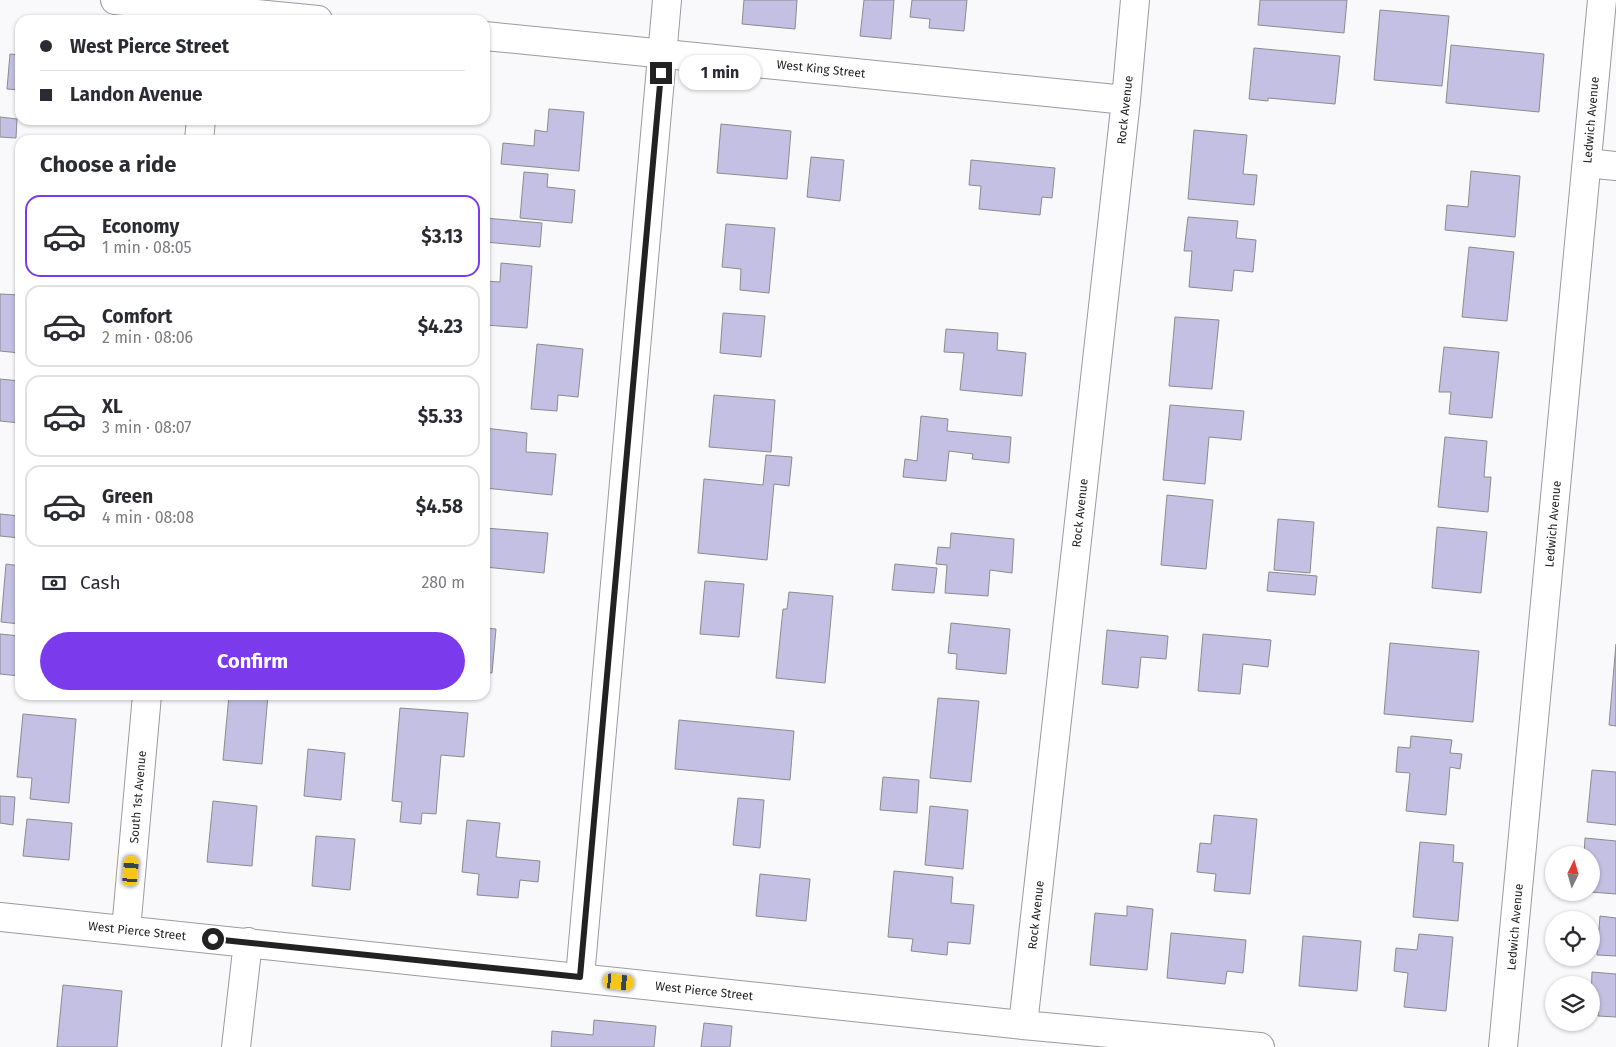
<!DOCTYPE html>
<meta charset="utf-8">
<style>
:root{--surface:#fff;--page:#f7f7f7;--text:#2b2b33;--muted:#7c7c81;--line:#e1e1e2;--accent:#7c3aed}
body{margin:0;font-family:"Fira Sans",sans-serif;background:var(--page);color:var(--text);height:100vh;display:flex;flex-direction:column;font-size:19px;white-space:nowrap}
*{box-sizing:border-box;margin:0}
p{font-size:16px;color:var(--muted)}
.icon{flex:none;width:28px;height:28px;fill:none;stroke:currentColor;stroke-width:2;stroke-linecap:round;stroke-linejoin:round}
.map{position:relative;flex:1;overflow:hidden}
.side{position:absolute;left:15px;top:135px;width:475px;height:565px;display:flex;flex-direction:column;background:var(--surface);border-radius:15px;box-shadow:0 1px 4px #0004}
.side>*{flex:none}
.top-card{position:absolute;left:15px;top:15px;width:475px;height:110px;border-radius:15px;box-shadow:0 1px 4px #0004;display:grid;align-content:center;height:110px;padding:0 25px;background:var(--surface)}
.needle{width:32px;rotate:5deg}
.tools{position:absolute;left:1545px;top:846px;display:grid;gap:10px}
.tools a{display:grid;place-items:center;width:55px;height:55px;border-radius:50%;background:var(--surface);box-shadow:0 1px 4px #0004;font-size:25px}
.end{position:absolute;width:22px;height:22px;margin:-11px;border:6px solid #222223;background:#fff;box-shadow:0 0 0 2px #fff}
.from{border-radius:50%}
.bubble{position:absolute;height:35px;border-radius:18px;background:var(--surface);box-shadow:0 1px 4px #0004;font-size:16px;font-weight:700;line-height:35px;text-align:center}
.car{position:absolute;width:15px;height:30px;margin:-15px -8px;border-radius:6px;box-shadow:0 0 4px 1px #0007;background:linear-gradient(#f5c518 24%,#345 0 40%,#f5c518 0 76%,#345 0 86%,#f5c518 0)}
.top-card b{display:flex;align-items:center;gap:18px;height:48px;font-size:19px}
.top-card b+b{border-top:1px solid var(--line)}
.top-card i{width:12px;height:12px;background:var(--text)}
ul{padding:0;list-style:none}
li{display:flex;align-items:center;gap:15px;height:82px;margin:0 10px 8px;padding:0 15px;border:2px solid var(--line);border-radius:15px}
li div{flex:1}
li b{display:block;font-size:19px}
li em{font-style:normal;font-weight:700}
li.active{border-color:var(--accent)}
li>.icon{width:45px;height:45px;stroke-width:1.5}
h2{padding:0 25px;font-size:22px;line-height:60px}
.pay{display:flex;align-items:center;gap:12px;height:55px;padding:0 25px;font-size:19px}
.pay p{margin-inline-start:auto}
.action{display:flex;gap:10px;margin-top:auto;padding:10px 25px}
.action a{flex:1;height:58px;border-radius:30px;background:var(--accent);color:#fff;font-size:20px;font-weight:700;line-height:58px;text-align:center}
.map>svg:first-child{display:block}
</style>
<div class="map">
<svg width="1616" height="1047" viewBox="0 0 1616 1047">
<rect width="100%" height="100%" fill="#f9f8fb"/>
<path fill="#c3c0e3" stroke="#8b8b8e" d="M744 0H797L795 29 742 24Z
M864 0H894L891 39 860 36Z
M912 0H967L964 31 929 28 930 19 910 17Z
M1260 0H1347L1344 33 1258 25Z
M1380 10 1449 16 1442 86 1374 80Z
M1451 45 1544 54 1539 112 1446 103Z
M1254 48 1340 56 1335 104 1268 98V101L1249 99Z
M10 54 20 55V90L7 89Z
M549 109 584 112 579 171 501 164 503 143 534 146 535 130 547 132Z
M0 117 17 119 16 138 0 137Z
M721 124 791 131 787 179 717 173Z
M1194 130 1247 135 1243 174 1257 175 1254 205 1188 199Z
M62 138 86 140H62Z
M811 157 844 160 840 201 807 197Z
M971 160 1055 168 1052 198 1042 197 1040 215 979 209 981 186 969 185Z
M1471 171 1520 176 1515 237 1445 230 1447 205 1468 207Z
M524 172 548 174 547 187 575 190 572 223 520 218Z
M1188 217 1238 221 1236 238 1256 240 1253 272 1234 270 1232 291 1189 287 1192 251H1184Z
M485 218 542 223 540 247 485 242Z
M726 224 775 228 769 293 740 290 741 269 722 267Z
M1469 247 1514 252 1507 321 1462 317Z
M501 263 532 266 527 328 485 325V281L500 282Z
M0 294 20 295V353L0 351Z
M723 313 765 316 761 357 720 353Z
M1175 317 1219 320 1212 389 1169 386Z
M946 329 998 333 997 350 1026 353 1022 396 960 390 964 353 944 352Z
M537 344 583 349 578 397 558 395 557 411 531 409Z
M1444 347 1499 352 1492 418 1449 414 1451 392H1439Z
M0 379 20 381V423L0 421Z
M714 395 775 400 771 452 709 447Z
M1170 405 1244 411 1241 440 1209 437 1205 484 1163 480Z
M921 416 948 419 947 431 1011 437 1009 463 972 459 973 454 949 451 946 481 903 477 905 459 917 461Z
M485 428 527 433 526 452 556 454 552 495 485 488Z
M1445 437 1487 441 1484 477H1491L1488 512 1438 507Z
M766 455 792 457 789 486 774 484 767 560 698 553 704 479 763 485Z
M1167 495 1213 500 1206 569 1161 565Z
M0 514 20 516V538L0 536Z
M1278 519 1314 522 1310 573 1274 570Z
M1437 527 1487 532 1481 593 1432 588Z
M485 528 548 533 544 573 485 567Z
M951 533 1014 539 1012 573 990 570 988 596 945 593 947 565 936 564 938 547 950 548Z
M6 564 20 566V624L1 622Z
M895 564 937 568 934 593 892 590Z
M1269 572 1317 576 1315 595 1267 591Z
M705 581 744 584 739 637 700 634Z
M789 592 833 596 825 683 776 678 783 609H787Z
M951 623 1010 629 1006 674 956 669 957 654 948 653Z
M485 628 496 629 492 673 485 672Z
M1107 630 1168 636 1166 659 1141 657 1138 688 1102 684Z
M0 634 20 636V676L0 674Z
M1203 634 1271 640 1268 667 1243 664 1240 694 1198 691Z
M1390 643 1479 651 1473 722 1384 714Z
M1616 644V726L1609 725Z
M229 695H268L262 764 223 760Z
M938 698 979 701 971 782 930 778Z
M400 708 468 713 464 757 441 755 436 814 422 813 421 824 400 822 402 802 392 801Z
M23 714 76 719 69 803 30 799 32 778 17 777Z
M679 720 794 731 790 780 675 769Z
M1411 736 1452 740 1450 753 1462 754 1460 769 1450 767 1446 815 1406 811 1410 773 1396 772 1398 747 1410 748Z
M308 749 345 753 341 800 304 796Z
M1592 770 1616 772V825L1587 822Z
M883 777 919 780 917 813 880 810Z
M0 796 15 797 13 825 0 823Z
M738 798 764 800 760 848 733 845Z
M213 801 257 806 252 866 207 862Z
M930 806 968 810 963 869 925 865Z
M1214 815 1257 819 1250 894 1214 891 1216 874 1197 872 1200 843 1211 844Z
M27 819 72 823 69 860 23 856Z
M467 820 500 823 496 857 540 861 538 882 520 880 518 898 477 895 479 874 462 872Z
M316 836 355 839 350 890 312 886Z
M1585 838 1616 841V894L1591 892V855H1584Z
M1420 842 1454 845 1453 862 1463 863 1458 921 1413 917Z
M894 871 953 877 951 903 974 905 970 944 948 942 947 955 911 951 913 939 888 937Z
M760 874 810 879 806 921 756 916Z
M1127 906 1153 909 1147 970 1090 965 1095 913 1127 916Z
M1600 916 1616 918V956L1597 955Z
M1171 933 1246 940 1243 973 1227 971 1225 984 1167 978Z
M1419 934 1453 937 1446 1011 1404 1007 1408 973 1394 971 1396 948 1417 950Z
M1303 936 1361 941 1357 991 1299 986Z
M1592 972 1616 974V1017L1598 1016 1599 1001 1591 1000Z
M63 985 122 991 117 1047H57Z
M594 1020 656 1026 654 1047H551L552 1031 593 1035Z
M704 1023 732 1026 730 1047H701Z"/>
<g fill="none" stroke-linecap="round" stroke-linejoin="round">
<g stroke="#9b9a9d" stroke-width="30">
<path id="minor" d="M115 0 318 20
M485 36 1126 100
M199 140 201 120
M1587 163 1616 166
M0 917 1023 1025 1260 1047
M126 930 147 695
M580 977 667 0
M1023 1025 1126 100 1135 0
M236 1047 248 942
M1503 1047 1602 0"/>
</g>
<use href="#minor" stroke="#fff" stroke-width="28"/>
</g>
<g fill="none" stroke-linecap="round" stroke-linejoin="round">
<path stroke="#222223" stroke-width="6" d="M213 939 580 977 661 73"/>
</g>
<g text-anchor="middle" stroke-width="4" stroke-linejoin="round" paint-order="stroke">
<g font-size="12" fill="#222223" stroke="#fff">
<text transform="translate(821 69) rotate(6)" y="4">West King Street</text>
<text transform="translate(1125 110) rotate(-84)" y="4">Rock Avenue</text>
<text transform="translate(1591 120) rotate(-85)" y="4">Ledwich Avenue</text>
<text transform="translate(1080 513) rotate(-84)" y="4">Rock Avenue</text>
<text transform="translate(1553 524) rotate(-85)" y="4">Ledwich Avenue</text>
<text transform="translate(138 797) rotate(-85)" y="4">South 1st Avenue</text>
<text transform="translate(1036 915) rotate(-84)" y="4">Rock Avenue</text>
<text transform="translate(1515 927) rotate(-85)" y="4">Ledwich Avenue</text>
<text transform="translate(137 931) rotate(6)" y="4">West Pierce Street</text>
<text transform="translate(704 991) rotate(6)" y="4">West Pierce Street</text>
</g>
</g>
</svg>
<div class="tools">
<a><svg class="needle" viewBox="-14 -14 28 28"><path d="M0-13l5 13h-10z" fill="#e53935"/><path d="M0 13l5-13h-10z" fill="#7c7c81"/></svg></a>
<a><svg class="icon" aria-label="locate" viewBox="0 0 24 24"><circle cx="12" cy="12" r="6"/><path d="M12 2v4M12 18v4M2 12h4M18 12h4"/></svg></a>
<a><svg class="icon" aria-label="layers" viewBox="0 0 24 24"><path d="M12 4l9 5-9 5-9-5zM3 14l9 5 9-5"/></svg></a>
</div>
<i class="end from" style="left:213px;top:939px"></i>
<i class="end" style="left:661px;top:73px"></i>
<div class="bubble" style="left:679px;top:55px;width:82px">1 min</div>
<i class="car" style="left:131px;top:871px;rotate:5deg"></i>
<i class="car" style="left:619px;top:982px;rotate:96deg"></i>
<div class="top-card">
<b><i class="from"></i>West Pierce Street</b>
<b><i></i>Landon Avenue</b>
</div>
<section class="side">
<h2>Choose a ride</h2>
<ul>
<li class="active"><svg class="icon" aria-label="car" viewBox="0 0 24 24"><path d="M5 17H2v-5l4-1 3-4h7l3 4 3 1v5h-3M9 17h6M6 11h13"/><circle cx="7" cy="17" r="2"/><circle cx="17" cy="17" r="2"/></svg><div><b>Economy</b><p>1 min · 08:05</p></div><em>$3.13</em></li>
<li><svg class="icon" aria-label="car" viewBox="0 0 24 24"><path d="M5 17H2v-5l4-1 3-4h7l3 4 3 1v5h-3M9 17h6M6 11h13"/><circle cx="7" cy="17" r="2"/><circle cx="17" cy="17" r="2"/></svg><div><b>Comfort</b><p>2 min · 08:06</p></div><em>$4.23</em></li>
<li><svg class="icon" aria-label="car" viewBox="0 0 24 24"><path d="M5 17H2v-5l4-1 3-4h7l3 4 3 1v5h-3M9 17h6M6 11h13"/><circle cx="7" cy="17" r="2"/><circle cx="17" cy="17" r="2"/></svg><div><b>XL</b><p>3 min · 08:07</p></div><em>$5.33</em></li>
<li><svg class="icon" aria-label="car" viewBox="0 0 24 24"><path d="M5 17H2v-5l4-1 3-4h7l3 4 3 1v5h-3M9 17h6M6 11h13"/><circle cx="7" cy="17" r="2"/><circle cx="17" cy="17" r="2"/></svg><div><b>Green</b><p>4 min · 08:08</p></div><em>$4.58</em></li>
</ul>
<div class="pay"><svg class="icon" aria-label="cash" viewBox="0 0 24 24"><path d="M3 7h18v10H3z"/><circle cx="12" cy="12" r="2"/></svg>Cash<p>280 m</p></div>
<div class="action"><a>Confirm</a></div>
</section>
</div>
